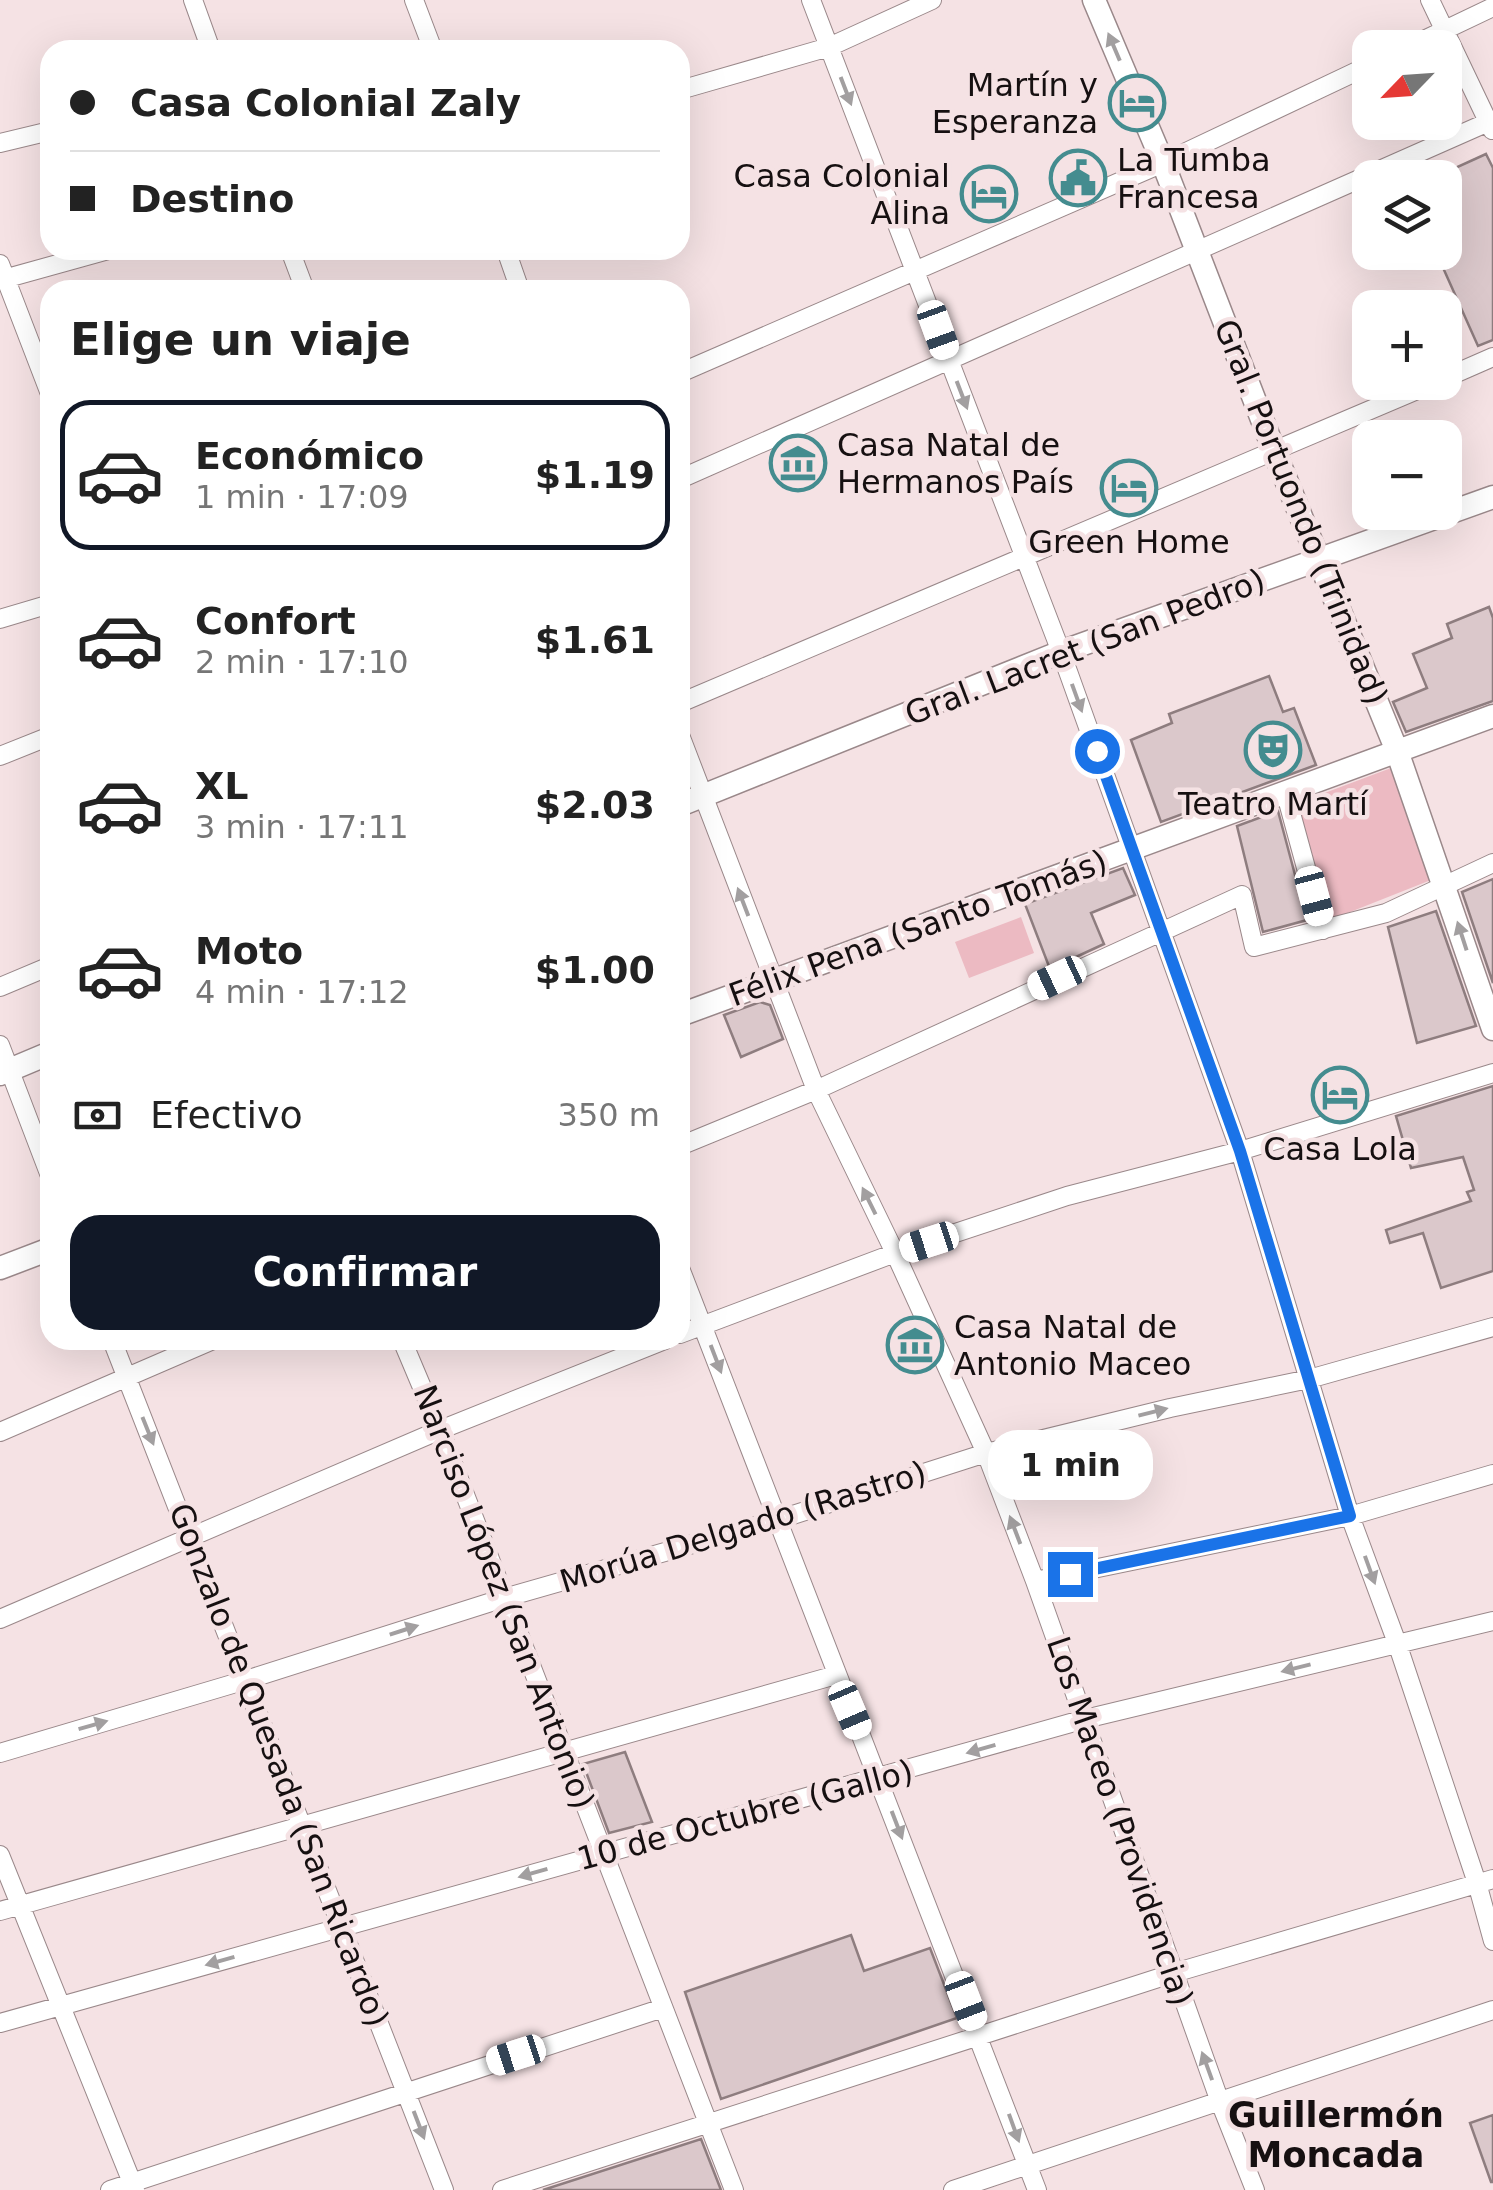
<!DOCTYPE html>
<html lang="es">
<meta charset="utf-8">
<style>
:root{--surface:#fff;--page:#f6f6f6;--text:#222;--muted:#767676;--line:#e0e0e0;--accent:#111827}
body{margin:0;font-family:"DejaVu Sans",sans-serif;background:var(--page);color:var(--text);height:100vh;display:flex;flex-direction:column;font-size:38px;white-space:nowrap}
*{box-sizing:border-box;margin:0}
p{font-size:32px;color:var(--muted)}
.icon{flex:none;width:55px;height:55px;fill:none;stroke:currentColor;stroke-width:2;stroke-linecap:round;stroke-linejoin:round}
.map{position:relative;flex:1;overflow:hidden}
.drawer{position:absolute;left:40px;top:280px;width:650px;height:1070px;display:flex;flex-direction:column;background:var(--surface);border-radius:30px;box-shadow:0 10px 40px #0002}
.drawer>*{flex:none}
.hud{position:absolute;left:40px;top:40px;width:650px;height:220px;border-radius:30px;box-shadow:0 10px 40px #0002;display:grid;align-content:center;height:220px;padding:0 30px;background:var(--surface)}
.needle{width:65px;rotate:245deg}
.buttons{position:absolute;left:1352px;top:30px;display:grid;gap:20px}
.buttons a{display:grid;place-items:center;width:110px;height:110px;border-radius:20px;background:var(--surface);box-shadow:0 10px 40px #0002;font-size:50px}
.end{position:absolute;width:45px;height:45px;margin:-22px;border:12px solid #1a73e8;background:#fff;box-shadow:0 0 0 5px #fff}
.from{border-radius:50%}
.bubble{position:absolute;height:70px;border-radius:30px;background:var(--surface);box-shadow:0 10px 40px #0002;font-size:32px;font-weight:600;line-height:70px;text-align:center}
.car{position:absolute;width:30px;height:60px;margin:-30px -15px;border-radius:12px;box-shadow:0 0 8px 2px #0007;background:linear-gradient(#fff 24%,#345 0 40%,#fff 0 76%,#345 0 86%,#fff 0)}
.hud b{display:flex;align-items:center;gap:35px;height:95px;font-size:38px}
.hud b+b{border-top:2px solid var(--line)}
.hud i{width:25px;height:25px;background:var(--text)}
ul{padding:0;list-style:none}
li{display:flex;align-items:center;gap:30px;height:150px;margin:0 20px 15px;padding:0 10px;border:5px solid transparent;border-radius:30px}
li div{flex:1}
li b{display:block;font-size:38px}
li em{font-style:normal;font-weight:600}
li.selected{border-color:var(--accent)}
li>.icon{width:90px;height:90px;stroke-width:1.5}
h2{padding:0 30px;font-size:45px;line-height:120px}
.pay{display:flex;align-items:center;gap:25px;height:110px;padding:0 30px;font-size:38px}
.pay p{margin-inline-start:auto}
.action{display:flex;gap:20px;margin-top:auto;padding:20px 30px}
.action a{flex:1;height:115px;border-radius:30px;background:var(--accent);color:#fff;font-size:40px;font-weight:600;line-height:115px;text-align:center}
.map>svg:first-child{display:block}
</style>
<div class="map">
<svg width="1493" height="2190" viewBox="0 0 1493 2190">
<rect width="100%" height="100%" fill="#f5e2e4"/>
<path fill="#ecbac2" d="M1391 768 1431 880 1330 920 1298 803Z
M1021 917 1034 953 969 978 955 942Z"/>
<path fill="#dbc8cb" stroke="#8e7d7f" stroke-width="2.5" d="M1486 154 1493 168V340L1478 346 1436 252H1445V201L1455 196 1444 173Z
M1489 607 1493 618V701L1406 732 1393 702 1427 688 1413 654 1452 638 1447 624Z
M1269 676 1283 712 1294 708 1316 765 1161 822 1131 740 1172 723 1169 714Z
M1278 811 1307 920 1263 932 1237 826Z
M1123 868 1135 895 1091 913 1104 944 1050 969 1025 904Z
M1493 879V983L1462 892Z
M1436 911 1476 1026 1417 1043 1388 927Z
M760 1002 770 1005 783 1039 741 1057 724 1015Z
M1493 1086V1271L1441 1288 1423 1233 1390 1243 1386 1230 1471 1201 1467 1192 1474 1190 1463 1157 1411 1168 1396 1116Z
M625 1752 652 1822 609 1833 583 1764Z
M851 1935 864 1971 930 1948 957 2018 721 2099 685 1992Z
M1493 2115V2182H1491L1470 2123Z
M701 2139 721 2190H543Z"/>
<g fill="none" stroke-linecap="round" stroke-linejoin="round">
<g stroke="#9a888a" stroke-width="20">
<path id="minor" d="M193 0 211 50
M414 0 433 50
M811 0 1061 652 1240 1151 1350 1516 1397 1643 1477 1883 1493 1941
M1430 0 1492 130
M1407 48 1493 7
M680 90 829 47 932 0
M0 143 50 131
M290 250 305 290
M506 250 520 290
M0 264 50 394
M0 280 108 250
M680 373 1163 163 1370 65
M1445 378 1493 357
M680 479 1493 120
M0 619 50 604
M680 703 1436 382
M680 735 816 1090 895 1253 986 1453 1035 1581 1220 2102 1255 2190
M0 756 50 736
M1285 791 1323 930
M0 987 50 966
M0 1045 50 1176
M680 1146 816 1090 1242 895 1254 947 1386 913 1493 863
M680 1268 1037 2190
M680 1334 895 1253 1067 1196 1240 1151 1493 1073
M112 1340 444 2190
M402 1340 440 1430 734 2190
M0 1432 213 1340
M1035 1581 1350 1516 1493 1474
M0 1619 440 1430 665 1340
M0 1753 246 1680 504 1598 777 1520 986 1453 1170 1408 1309 1379 1493 1327
M0 1855 135 2190
M0 1911 836 1675
M0 2023 1085 1719 1493 1621
M110 2190 663 2008
M502 2190 1174 1973 1493 1879
M953 2190 1493 2010"/>
</g>
<g stroke="#9a888a" stroke-width="25">
<path id="tertiary" d="M1094 0 1163 163 1275 453 1397 751 1493 1029
M680 805 1061 652 1493 497
M680 1015 1493 716
M0 1074 50 1053
M0 1268 50 1249"/>
</g>
<use href="#minor" stroke="#fff" stroke-width="18"/>
<use href="#tertiary" stroke="#fff" stroke-width="22"/>
</g>
<defs><path id="oneway-solid" d="M-6-.8H1V-3.2L6.5 0L1 3.2V.8H-6Z" transform="scale(2.5)"/></defs>
<g fill="#a29fa0">
<use href="#oneway-solid" transform="translate(1114 47) rotate(-113)"/>
<use href="#oneway-solid" transform="translate(846 91) rotate(69)"/>
<use href="#oneway-solid" transform="translate(962 395) rotate(69)"/>
<use href="#oneway-solid" transform="translate(1077 698) rotate(70)"/>
<use href="#oneway-solid" transform="translate(743 902) rotate(-111)"/>
<use href="#oneway-solid" transform="translate(1462 936) rotate(-108)"/>
<use href="#oneway-solid" transform="translate(869 1201) rotate(-116)"/>
<use href="#oneway-solid" transform="translate(716 1359) rotate(69)"/>
<use href="#oneway-solid" transform="translate(1153 1412) rotate(-14)"/>
<use href="#oneway-solid" transform="translate(148 1431) rotate(68)"/>
<use href="#oneway-solid" transform="translate(1015 1530) rotate(-111)"/>
<use href="#oneway-solid" transform="translate(1370 1570) rotate(70)"/>
<use href="#oneway-solid" transform="translate(404 1630) rotate(-18)"/>
<use href="#oneway-solid" transform="translate(1296 1668) rotate(166)"/>
<use href="#oneway-solid" transform="translate(93 1725) rotate(-16)"/>
<use href="#oneway-solid" transform="translate(981 1749) rotate(164)"/>
<use href="#oneway-solid" transform="translate(897 1825) rotate(69)"/>
<use href="#oneway-solid" transform="translate(533 1873) rotate(164)"/>
<use href="#oneway-solid" transform="translate(220 1961) rotate(164)"/>
<use href="#oneway-solid" transform="translate(1207 2066) rotate(-110)"/>
<use href="#oneway-solid" transform="translate(419 2125) rotate(69)"/>
<use href="#oneway-solid" transform="translate(1014 2128) rotate(70)"/>
</g>
<g fill="none" stroke-linecap="round" stroke-linejoin="round">
<path stroke="#1a73e8" stroke-width="12" d="M1070 1574 1350 1516 1240 1151 1097 751"/>
</g>
<defs>
<g id="hotel-ring" transform="scale(2.875)"><circle r="9.5" fill="#f5e2e4" stroke="#448c8f" stroke-width="1.5"/><path d="M-6-4.5h1.5V1H6V5H4.5V3h-9V5H-6ZM-4 0a1.8 1.8 0 1 1 3.6 0ZM.5 0V-2.5h3Q6-2.5 6 0Z" fill="#448c8f"/></g>
<g id="civic-ring" transform="scale(2.875)"><circle r="9.5" fill="#f5e2e4" stroke="#448c8f" stroke-width="1.5"/><path d="M-.6-6.5H3V-4.5H.6V-3L4-1V1h2V6H-6V1h2V-1L-.6-3ZM-1.2 2.5V6h2.4V2.5Z" fill="#448c8f"/></g>
<g id="museum-ring" transform="scale(2.875)"><circle r="9.5" fill="#f5e2e4" stroke="#448c8f" stroke-width="1.5"/><path d="M0-6L6-3V-2H-6V-3ZM-5-1h2V3h-2ZM-1-1h2V3h-2ZM3-1h2V3H3ZM-6 4H6V6H-6Z" fill="#448c8f"/></g>
<g id="theatre-ring" transform="scale(2.875)"><circle r="9.5" fill="#f5e2e4" stroke="#448c8f" stroke-width="1.5"/><path d="M-5-5.5Q0-4 5-5.5V0Q5 5 0 6Q-5 5-5 0ZM-3.3-2.5H-1v1.5H-3.3ZM1-2.5H3.3v1.5H1ZM-2.8 1Q0 5.5 2.8 1Z" fill="#448c8f"/></g>
</defs>
<g fill-rule="evenodd">
<use href="#hotel-ring" x="1137" y="103"/>
<use href="#civic-ring" x="1078" y="178"/>
<use href="#hotel-ring" x="989" y="194"/>
<use href="#museum-ring" x="798" y="463"/>
<use href="#hotel-ring" x="1129" y="488"/>
<use href="#theatre-ring" x="1273" y="750"/>
<use href="#hotel-ring" x="1340" y="1095"/>
<use href="#museum-ring" x="915" y="1345"/>
</g>
<g text-anchor="middle" stroke-width="9" stroke-linejoin="round" paint-order="stroke">
<g font-size="32" fill="#161011" stroke="#f5e2e4" text-anchor="start">
<text x="1098" y="96" text-anchor="end">Martín y<tspan x="1098" dy="37">Esperanza</tspan></text>
<text x="1117" y="171">La Tumba<tspan x="1117" dy="37">Francesa</tspan></text>
<text x="950" y="187" text-anchor="end">Casa Colonial<tspan x="950" dy="37">Alina</tspan></text>
<text x="837" y="456">Casa Natal de<tspan x="837" dy="37">Hermanos País</tspan></text>
<text x="1129" y="553" text-anchor="middle">Green Home</text>
<text x="1273" y="815" text-anchor="middle">Teatro Martí</text>
<text x="1340" y="1160" text-anchor="middle">Casa Lola</text>
<text x="954" y="1338">Casa Natal de<tspan x="954" dy="37">Antonio Maceo</tspan></text>
</g>
<g font-size="32" fill="#161011" stroke="#f5e2e4">
<text transform="translate(1301 512) rotate(68)" y="11">Gral. Portuondo (Trinidad)</text>
<text transform="translate(1085 647) rotate(-21)" y="11">Gral. Lacret (San Pedro)</text>
<text transform="translate(918 928) rotate(-20)" y="11">Félix Pena (Santo Tomás)</text>
<text transform="translate(743 1527) rotate(-17)" y="11">Morúa Delgado (Rastro)</text>
<text transform="translate(504 1597) rotate(69)" y="11">Narciso López (San Antonio)</text>
<text transform="translate(279 1765) rotate(69)" y="11">Gonzalo de Quesada (San Ricardo)</text>
<text transform="translate(745 1815) rotate(-15)" y="11">10 de Octubre (Gallo)</text>
<text transform="translate(1120 1821) rotate(71)" y="11">Los Maceo (Providencia)</text>
</g>
<g font-size="35" font-weight="bold" fill="#161011" stroke="#f5e2e4">
<text x="1336" y="2127">Guillermón<tspan x="1336" dy="40">Moncada</tspan></text>
</g>
</g>
</svg>
<div class="buttons">
<a><svg class="needle" viewBox="-14 -14 28 28"><path d="M0-13l5 13h-10z" fill="#e53935"/><path d="M0 13l5-13h-10z" fill="#767676"/></svg></a>
<a><svg class="icon" aria-label="layers" viewBox="0 0 24 24"><path d="M12 4l9 5-9 5-9-5zM3 14l9 5 9-5"/></svg></a>
<a>+</a>
<a>−</a>
</div>
<i class="end from" style="left:1097px;top:751px"></i>
<i class="end" style="left:1070px;top:1574px"></i>
<div class="bubble" style="left:988px;top:1430px;width:165px">1 min</div>
<i class="car" style="left:938px;top:330px;rotate:160deg"></i>
<i class="car" style="left:1314px;top:896px;rotate:165deg"></i>
<i class="car" style="left:1057px;top:978px;rotate:245deg"></i>
<i class="car" style="left:929px;top:1242px;rotate:252deg"></i>
<i class="car" style="left:850px;top:1710px;rotate:157deg"></i>
<i class="car" style="left:966px;top:2001px;rotate:159deg"></i>
<i class="car" style="left:516px;top:2055px;rotate:252deg"></i>
<div class="hud">
<b><i class="from"></i>Casa Colonial Zaly</b>
<b><i></i>Destino</b>
</div>
<section class="drawer">
<h2>Elige un viaje</h2>
<ul>
<li class="selected"><svg class="icon" aria-label="car" viewBox="0 0 24 24"><path d="M5 17H2v-5l4-1 3-4h7l3 4 3 1v5h-3M9 17h6M6 11h13"/><circle cx="7" cy="17" r="2"/><circle cx="17" cy="17" r="2"/></svg><div><b>Económico</b><p>1 min · 17:09</p></div><em>$1.19</em></li>
<li><svg class="icon" aria-label="car" viewBox="0 0 24 24"><path d="M5 17H2v-5l4-1 3-4h7l3 4 3 1v5h-3M9 17h6M6 11h13"/><circle cx="7" cy="17" r="2"/><circle cx="17" cy="17" r="2"/></svg><div><b>Confort</b><p>2 min · 17:10</p></div><em>$1.61</em></li>
<li><svg class="icon" aria-label="car" viewBox="0 0 24 24"><path d="M5 17H2v-5l4-1 3-4h7l3 4 3 1v5h-3M9 17h6M6 11h13"/><circle cx="7" cy="17" r="2"/><circle cx="17" cy="17" r="2"/></svg><div><b>XL</b><p>3 min · 17:11</p></div><em>$2.03</em></li>
<li><svg class="icon" aria-label="car" viewBox="0 0 24 24"><path d="M5 17H2v-5l4-1 3-4h7l3 4 3 1v5h-3M9 17h6M6 11h13"/><circle cx="7" cy="17" r="2"/><circle cx="17" cy="17" r="2"/></svg><div><b>Moto</b><p>4 min · 17:12</p></div><em>$1.00</em></li>
</ul>
<div class="pay"><svg class="icon" aria-label="cash" viewBox="0 0 24 24"><path d="M3 7h18v10H3z"/><circle cx="12" cy="12" r="2"/></svg>Efectivo<p>350 m</p></div>
<div class="action"><a>Confirmar</a></div>
</section>
</div>
